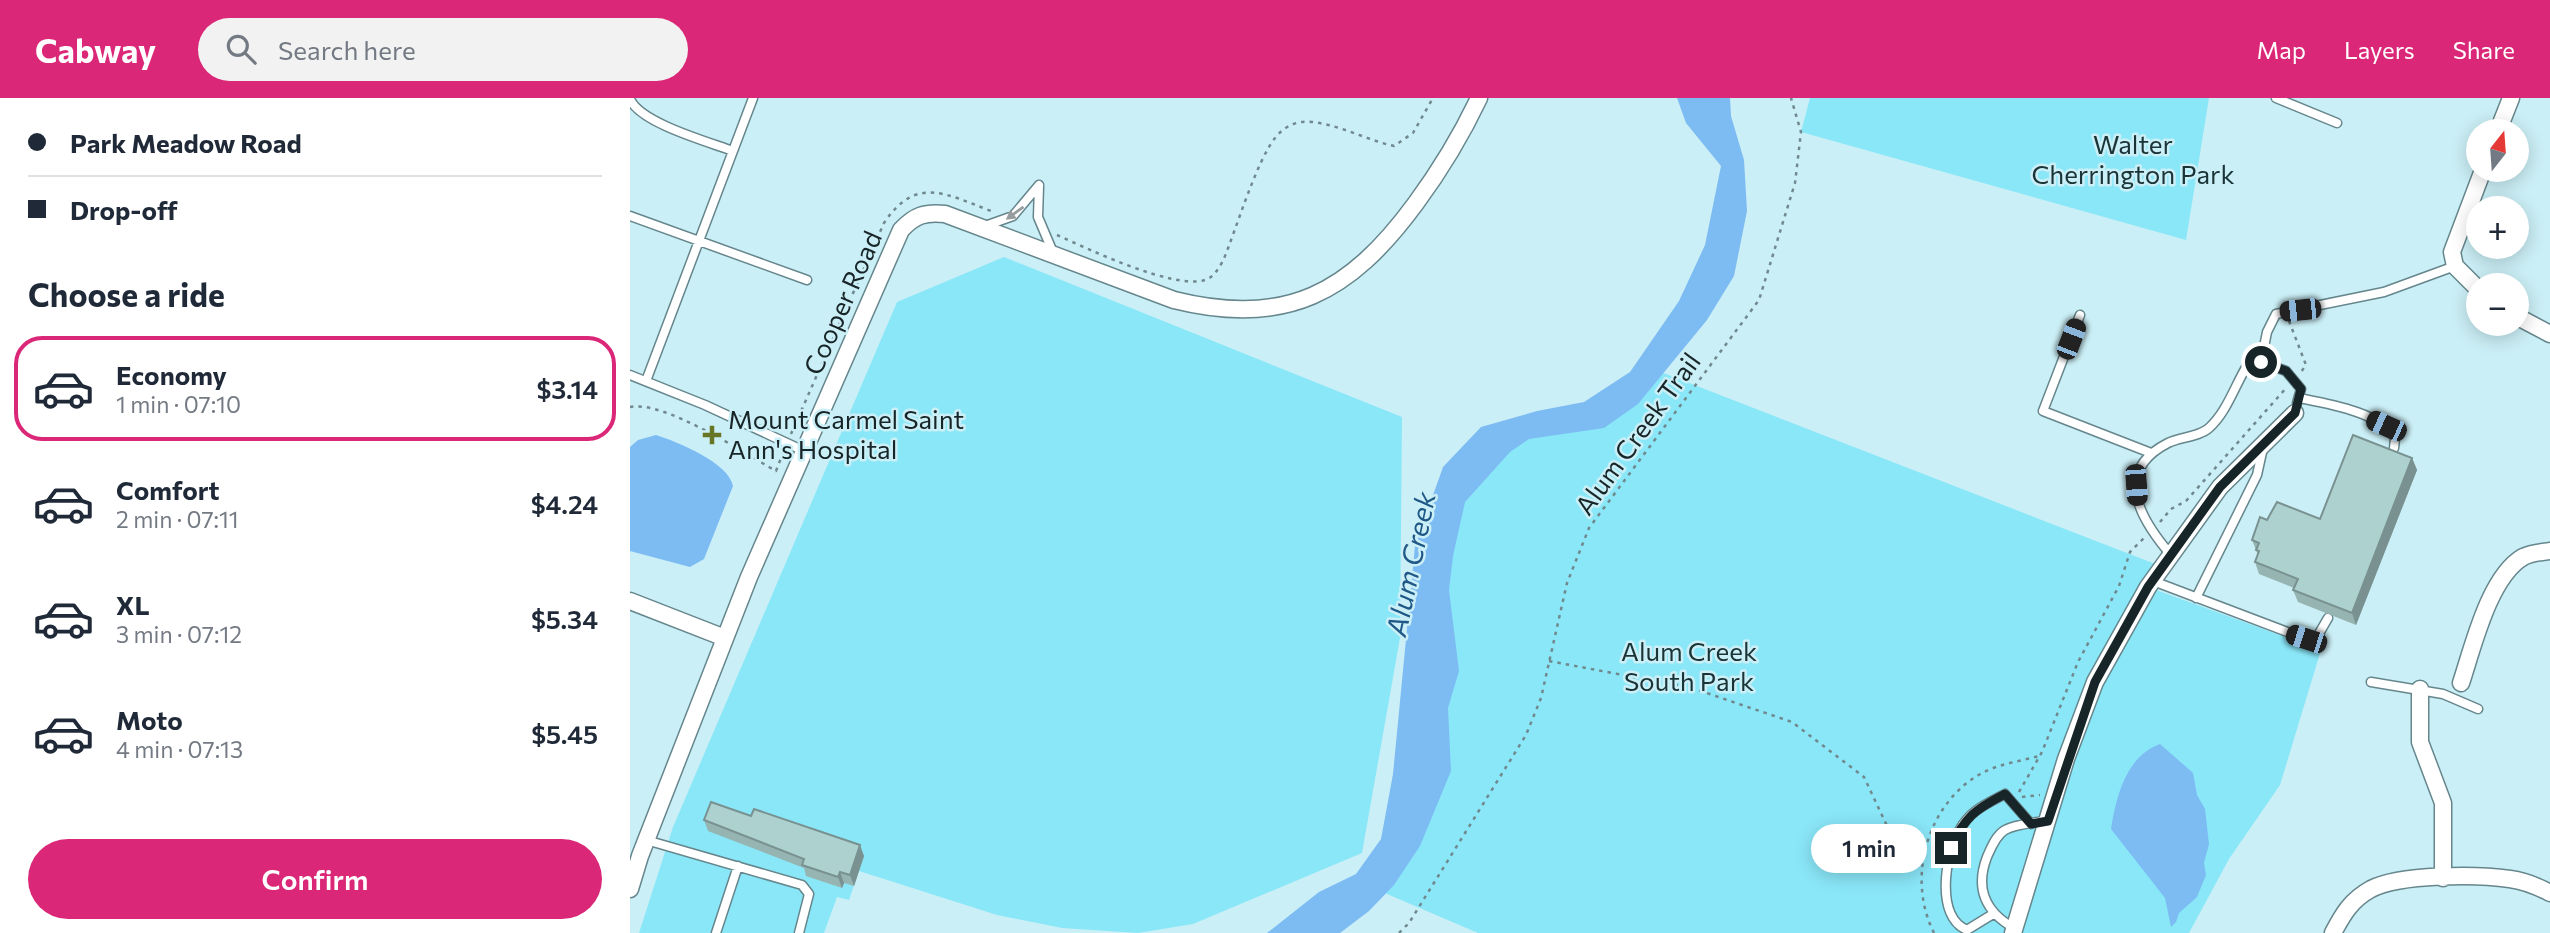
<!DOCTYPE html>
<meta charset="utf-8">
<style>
:root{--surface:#fff;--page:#f2f2f3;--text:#1f2937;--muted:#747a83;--line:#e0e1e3;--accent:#db2777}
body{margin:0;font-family:Commissioner,sans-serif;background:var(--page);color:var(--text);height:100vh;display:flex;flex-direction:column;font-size:26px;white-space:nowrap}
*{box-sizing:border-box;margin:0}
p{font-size:23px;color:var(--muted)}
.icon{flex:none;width:38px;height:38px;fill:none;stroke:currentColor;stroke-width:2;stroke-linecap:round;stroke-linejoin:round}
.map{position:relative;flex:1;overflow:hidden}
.side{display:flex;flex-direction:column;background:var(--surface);width:630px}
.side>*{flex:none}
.banner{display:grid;align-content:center;height:154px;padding:0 28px;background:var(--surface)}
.needle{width:46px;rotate:17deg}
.buttons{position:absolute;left:1836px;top:21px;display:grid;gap:14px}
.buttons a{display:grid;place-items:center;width:63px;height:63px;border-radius:50%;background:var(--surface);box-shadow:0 4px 18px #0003;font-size:35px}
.end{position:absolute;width:32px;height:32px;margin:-16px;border:9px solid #182528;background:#fff;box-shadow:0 0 0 4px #fff}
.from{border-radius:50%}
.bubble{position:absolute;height:49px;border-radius:24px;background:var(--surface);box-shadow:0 4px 18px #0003;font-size:23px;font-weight:600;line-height:49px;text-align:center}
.car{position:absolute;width:21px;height:42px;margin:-21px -10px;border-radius:9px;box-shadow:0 0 5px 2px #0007;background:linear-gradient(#222 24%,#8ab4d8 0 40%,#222 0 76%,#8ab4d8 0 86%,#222 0)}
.banner b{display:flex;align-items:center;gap:24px;height:66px;font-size:26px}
.banner b+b{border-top:2px solid var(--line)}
.banner i{width:18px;height:18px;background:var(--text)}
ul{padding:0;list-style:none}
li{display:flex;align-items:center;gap:21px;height:105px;margin:0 14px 10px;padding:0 14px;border:4px solid transparent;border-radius:28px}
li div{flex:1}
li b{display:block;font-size:26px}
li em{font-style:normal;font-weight:600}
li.on{border-color:var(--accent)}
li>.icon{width:63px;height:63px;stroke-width:1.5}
h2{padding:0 28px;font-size:32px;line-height:84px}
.action{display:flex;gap:14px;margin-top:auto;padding:14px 28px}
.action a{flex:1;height:80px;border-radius:42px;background:var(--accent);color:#fff;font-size:28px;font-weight:600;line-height:80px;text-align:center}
header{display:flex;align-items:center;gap:42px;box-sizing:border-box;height:98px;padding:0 35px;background:var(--accent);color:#fff}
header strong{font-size:33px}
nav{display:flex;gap:38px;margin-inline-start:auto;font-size:24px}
.search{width:490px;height:63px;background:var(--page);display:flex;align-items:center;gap:18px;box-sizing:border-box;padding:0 24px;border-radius:38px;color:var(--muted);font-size:26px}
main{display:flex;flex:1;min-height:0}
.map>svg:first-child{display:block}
</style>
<header>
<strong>Cabway</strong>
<div class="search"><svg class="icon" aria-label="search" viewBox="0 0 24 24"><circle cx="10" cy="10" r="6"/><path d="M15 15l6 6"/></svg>Search here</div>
<nav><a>Map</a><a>Layers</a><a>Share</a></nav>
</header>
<main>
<section class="side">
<div class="banner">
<b><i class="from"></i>Park Meadow Road</b>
<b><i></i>Drop-off</b>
</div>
<h2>Choose a ride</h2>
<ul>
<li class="on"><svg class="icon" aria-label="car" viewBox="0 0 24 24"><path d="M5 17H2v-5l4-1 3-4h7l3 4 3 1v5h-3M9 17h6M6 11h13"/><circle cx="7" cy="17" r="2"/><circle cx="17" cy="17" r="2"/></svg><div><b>Economy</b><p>1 min · 07:10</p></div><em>$3.14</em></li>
<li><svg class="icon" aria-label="car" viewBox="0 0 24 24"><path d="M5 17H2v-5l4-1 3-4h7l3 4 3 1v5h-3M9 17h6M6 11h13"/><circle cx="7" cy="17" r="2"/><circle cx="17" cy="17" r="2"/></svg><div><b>Comfort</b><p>2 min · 07:11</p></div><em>$4.24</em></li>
<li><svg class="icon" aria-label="car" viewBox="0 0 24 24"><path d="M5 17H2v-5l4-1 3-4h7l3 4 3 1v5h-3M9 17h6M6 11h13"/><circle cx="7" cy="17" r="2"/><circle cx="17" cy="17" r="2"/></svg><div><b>XL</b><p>3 min · 07:12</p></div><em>$5.34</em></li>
<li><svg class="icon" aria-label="car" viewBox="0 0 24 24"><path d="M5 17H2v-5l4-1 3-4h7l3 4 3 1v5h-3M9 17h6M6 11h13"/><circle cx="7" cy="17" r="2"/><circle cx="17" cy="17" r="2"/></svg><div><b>Moto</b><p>4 min · 07:13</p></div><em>$5.45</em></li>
</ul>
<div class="action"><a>Confirm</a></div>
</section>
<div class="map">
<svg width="1920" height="835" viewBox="0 0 1920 835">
<rect width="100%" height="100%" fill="#cbeff6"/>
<path fill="#8ae7f8" d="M1180 0H1579L1556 142 1171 34Z
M374 159 772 319 770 540 732 755 563 826 508 835 432 830 367 817 229 773 219 802 207 799 194 835H9L43 729 267 204Z
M1018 269 1533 469 1518 489 1691 552 1650 687 1599 761 1559 835H848L743 790 823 394 874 333 966 312Z"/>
<path fill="#7dbbf3" d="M1047 0H1100L1101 18 1114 62 1117 113 1104 178 1077 222 1008 306 974 330 899 341 880 354 835 404 823 458 819 492 829 573 818 610 821 673 790 748 764 787 739 813 710 835H637L689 794 726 776 751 741 763 676 785 448 813 369 851 329 907 313 954 304 1000 274 1049 203 1075 147 1091 68 1056 25Z
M26 337C48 344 99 365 103 388L74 461 60 469 0 453V349L8 342Z
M1530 646 1563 675 1567 697 1575 711 1579 746 1574 765 1576 777 1567 799 1549 815 1546 824 1541 829 1535 800 1481 731C1486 699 1496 658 1530 646Z"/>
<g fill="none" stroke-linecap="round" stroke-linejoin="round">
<g stroke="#65868c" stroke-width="11">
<path id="service" d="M1646 0 1707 25
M0 1C10 25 79 44 103 53
M409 88 408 119 422 152
M0 118 177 182
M355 128 383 118 409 87
M1450 217 1413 313 1521 355
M1631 264 1637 234 1646 216 1754 194 1825 168
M1631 264 1656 273 1671 291 1667 305
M0 277 75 307 174 353
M16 283 123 0
M1669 300C1694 305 1755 315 1765 341L1764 350
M1541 457C1511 422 1481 374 1538 345 1550 339 1569 339 1579 330 1597 314 1605 287 1618 266L1631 264
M1523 483 1676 541 1687 539 1698 520
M1566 500 1627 377 1633 350
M1741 584 1813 596 1848 611
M16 742 172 787 179 796 169 835
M1363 816 1337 832C1305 819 1315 757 1329 733 1339 713 1356 706 1375 696L1401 726
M1384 830C1355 814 1345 790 1357 759 1361 750 1366 737 1375 732 1386 726 1405 725 1418 722
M86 835 108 768"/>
</g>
<g stroke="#65868c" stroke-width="19">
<path id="minor" d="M1868 33 1881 0
M1848 191 1825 168 1822 154 1853 72
M1886 218 1920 236
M0 503 95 540
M1831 585C1843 549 1859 479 1893 459 1901 455 1911 454 1920 453
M1790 591V644L1813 705V780
M0 791 10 758 119 479 271 132C285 117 295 114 315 116L544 202C656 230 720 195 786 105 811 71 831 38 849 0
M1383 835 1436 661 1465 584 1518 489 1590 389 1665 315
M1703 835C1713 816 1721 802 1741 791 1770 776 1847 776 1880 781 1895 783 1907 788 1920 795"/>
</g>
<path stroke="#70898e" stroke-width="2.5" stroke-dasharray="3.5 5" stroke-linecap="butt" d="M427 137C458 151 544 192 575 182 584 179 588 171 593 163 606 132 626 64 645 40 654 28 668 22 682 24 711 27 736 42 764 48L783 35 803 0
M1659 223 1676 267 1671 274
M0 309C34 302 114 355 146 373L153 355
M161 336 254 125C286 77 316 96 361 113
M1530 424 1541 411 1556 403 1657 289
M919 563 1062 590 1162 624 1234 679 1258 730 1267 740 1298 743
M1389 694 1412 654 1448 564 1489 488 1500 454 1516 438
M1392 699 1410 697
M769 835 779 825 896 637 911 600 937 485 959 430 1129 202 1165 85 1171 34 1161 0
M1304 835C1276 780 1297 705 1352 675 1369 666 1391 663 1409 658"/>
<use href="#service" stroke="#fff" stroke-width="8"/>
<use href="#minor" stroke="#fff" stroke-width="16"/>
</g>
<path fill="#95b4b2" d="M1782 360 1787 372 1726 527 1668 504 1663 492 1664 490 1629 476 1625 464 1628 457 1622 442 1637 422 1690 421Z
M74 722 234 758 224 788 214 785 212 790 176 778 174 770 78 733Z"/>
<path fill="#799291" d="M1782 360 1787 372 1726 527 1722 515Z
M230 747 234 758 224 788 220 777Z
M210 774 214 785 212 790 208 779Z"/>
<path fill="#add1cf" stroke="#799291" stroke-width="2" d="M1723 337 1782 360 1722 515 1663 492 1668 481 1625 464 1629 453 1626 452 1629 445 1622 442 1630 419 1637 422 1647 404 1690 421Z
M81 704 121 718 124 711 230 747 220 777 210 774 208 779 172 767 174 761 74 722Z"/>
<defs><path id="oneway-solid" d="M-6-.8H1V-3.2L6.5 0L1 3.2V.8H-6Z" transform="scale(1.75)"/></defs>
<use fill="#979d9e" href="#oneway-solid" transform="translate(385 115) rotate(144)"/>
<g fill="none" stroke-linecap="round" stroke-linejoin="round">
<path stroke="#182528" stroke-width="9" d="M1321 750C1334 719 1346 711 1375 696L1401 726 1418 723 1465 584 1518 489 1590 389 1665 315 1671 291 1656 273 1631 264"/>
</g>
<path fill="#667624" stroke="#cbeff6" stroke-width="2.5" d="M78.5 326.5h7v7h7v7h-7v7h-7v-7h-7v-7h7z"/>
<g text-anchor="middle" stroke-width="5" stroke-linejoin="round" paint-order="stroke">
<g font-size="26" fill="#1a3337" stroke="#cbeff6">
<text x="1503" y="56">Walter<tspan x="1503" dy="30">Cherrington Park</tspan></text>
<text x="1059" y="563">Alum Creek<tspan x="1059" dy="30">South Park</tspan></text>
</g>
<g font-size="26" fill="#182528" stroke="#cbeff6">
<text transform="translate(213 205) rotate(-66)" y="9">Cooper Road</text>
<text transform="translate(1008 336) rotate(-54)" y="9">Alum Creek Trail</text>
</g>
<g font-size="26" fill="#182528" stroke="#cbeff6" text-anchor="start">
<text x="98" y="331">Mount Carmel Saint<tspan x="98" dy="30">Ann's Hospital</tspan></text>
</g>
<g font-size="28" font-style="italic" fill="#205987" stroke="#cbeff6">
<text transform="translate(781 466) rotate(-78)" y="10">Alum Creek</text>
</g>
</g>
</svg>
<div class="buttons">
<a><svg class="needle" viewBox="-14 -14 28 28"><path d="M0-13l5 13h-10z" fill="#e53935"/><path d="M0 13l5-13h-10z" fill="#747a83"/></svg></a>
<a>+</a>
<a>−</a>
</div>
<i class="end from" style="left:1631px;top:264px"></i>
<i class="end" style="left:1321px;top:750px"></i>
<div class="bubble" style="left:1181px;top:726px;width:116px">1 min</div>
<i class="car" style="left:1670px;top:212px;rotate:264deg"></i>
<i class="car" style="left:1441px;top:241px;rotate:21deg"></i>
<i class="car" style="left:1756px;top:328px;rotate:294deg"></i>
<i class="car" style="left:1506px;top:387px;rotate:176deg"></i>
<i class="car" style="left:1676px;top:541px;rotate:288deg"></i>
</div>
</main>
